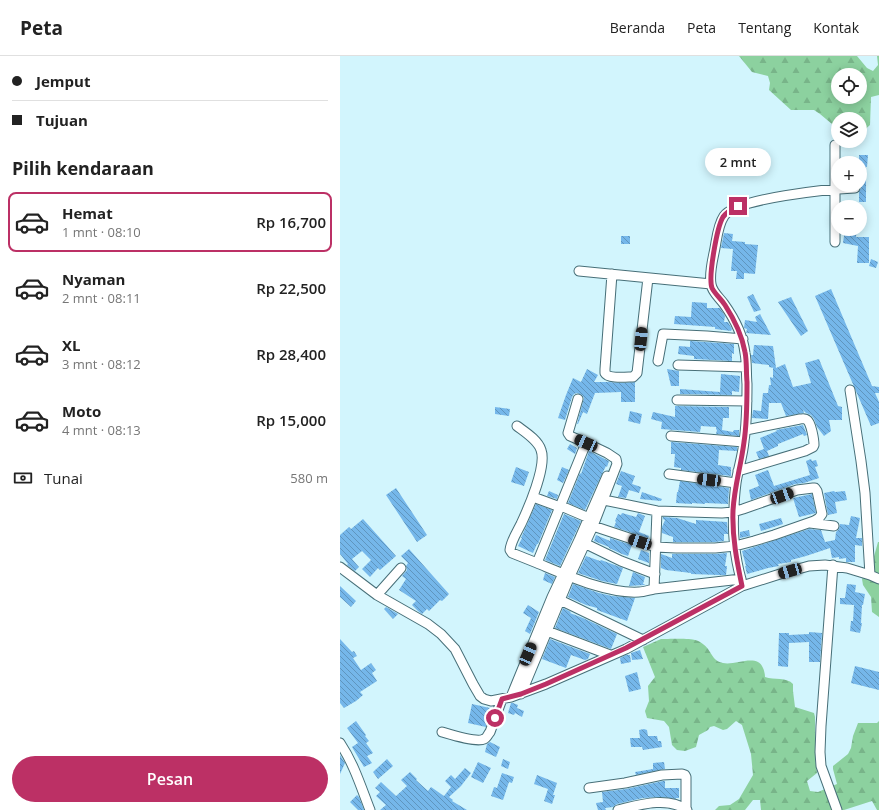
<!DOCTYPE html>
<html lang="id">
<meta charset="utf-8">
<style>
:root{--surface:#fff;--page:#f2f2f2;--text:#222;--muted:#767676;--line:#e0e0e0;--accent:#bc3065}
body{margin:0;font-family:"Open Sans",sans-serif;background:var(--page);color:var(--text);height:100vh;display:flex;flex-direction:column;font-size:15px;white-space:nowrap}
*{box-sizing:border-box;margin:0}
p{font-size:13px;color:var(--muted)}
.icon{flex:none;width:22px;height:22px;fill:none;stroke:currentColor;stroke-width:2;stroke-linecap:round;stroke-linejoin:round}
.map{position:relative;flex:1;overflow:hidden}
.sheet{display:flex;flex-direction:column;background:var(--surface);width:340px}
.sheet>*{flex:none}
.banner{display:grid;align-content:center;height:88px;padding:0 12px;background:var(--surface)}
.controls{position:absolute;left:491px;top:12px;display:grid;gap:8px}
.controls a{display:grid;place-items:center;width:36px;height:36px;border-radius:50%;background:var(--surface);box-shadow:0 2px 10px #0003;font-size:20px}
.end{position:absolute;width:18px;height:18px;margin:-9px;border:5px solid #bc3065;background:#fff;box-shadow:0 0 0 2px #fff}
.from{border-radius:50%}
.bubble{position:absolute;height:28px;border-radius:14px;background:var(--surface);box-shadow:0 2px 10px #0003;font-size:13px;font-weight:600;line-height:28px;text-align:center}
.car{position:absolute;width:12px;height:24px;margin:-12px -6px;border-radius:5px;box-shadow:0 0 3px 1px #0007;background:linear-gradient(#222 24%,#8ab4d8 0 40%,#222 0 76%,#8ab4d8 0 86%,#222 0)}
.banner b{display:flex;align-items:center;gap:14px;height:38px;font-size:15px}
.banner b+b{border-top:1px solid var(--line)}
.banner i{width:10px;height:10px;background:var(--text)}
ul{padding:0;list-style:none}
li{display:flex;align-items:center;gap:12px;height:60px;margin:0 8px 6px;padding:0 4px;border:2px solid transparent;border-radius:8px}
li div{flex:1}
li b{display:block;font-size:15px}
li em{font-style:normal;font-weight:600}
li.on{border-color:var(--accent)}
li>.icon{width:36px;height:36px;stroke-width:1.5}
h2{padding:0 12px;font-size:18px;line-height:48px}
.pay{display:flex;align-items:center;gap:10px;height:44px;padding:0 12px;font-size:15px}
.pay p{margin-inline-start:auto}
.cta{display:flex;gap:8px;margin-top:auto;padding:8px 12px}
.cta a{flex:1;height:46px;border-radius:24px;background:var(--accent);color:#fff;font-size:16px;font-weight:600;line-height:46px;text-align:center}
header{display:flex;align-items:center;gap:24px;box-sizing:border-box;height:56px;padding:0 20px;background:var(--surface);border-bottom:1px solid var(--line)}
header strong{font-size:19px}
nav{display:flex;gap:22px;margin-inline-start:auto;font-size:14px}
main{display:flex;flex:1;min-height:0}
.map>svg:first-child{display:block}
</style>
<header>
<strong>Peta</strong>
<nav><a>Beranda</a><a>Peta</a><a>Tentang</a><a>Kontak</a></nav>
</header>
<main>
<section class="sheet">
<div class="banner">
<b><i class="from"></i>Jemput</b>
<b><i></i>Tujuan</b>
</div>
<h2>Pilih kendaraan</h2>
<ul>
<li class="on"><svg class="icon" aria-label="car" viewBox="0 0 24 24"><path d="M5 17H2v-5l4-1 3-4h7l3 4 3 1v5h-3M9 17h6M6 11h13"/><circle cx="7" cy="17" r="2"/><circle cx="17" cy="17" r="2"/></svg><div><b>Hemat</b><p>1 mnt · 08:10</p></div><em>Rp 16,700</em></li>
<li><svg class="icon" aria-label="car" viewBox="0 0 24 24"><path d="M5 17H2v-5l4-1 3-4h7l3 4 3 1v5h-3M9 17h6M6 11h13"/><circle cx="7" cy="17" r="2"/><circle cx="17" cy="17" r="2"/></svg><div><b>Nyaman</b><p>2 mnt · 08:11</p></div><em>Rp 22,500</em></li>
<li><svg class="icon" aria-label="car" viewBox="0 0 24 24"><path d="M5 17H2v-5l4-1 3-4h7l3 4 3 1v5h-3M9 17h6M6 11h13"/><circle cx="7" cy="17" r="2"/><circle cx="17" cy="17" r="2"/></svg><div><b>XL</b><p>3 mnt · 08:12</p></div><em>Rp 28,400</em></li>
<li><svg class="icon" aria-label="car" viewBox="0 0 24 24"><path d="M5 17H2v-5l4-1 3-4h7l3 4 3 1v5h-3M9 17h6M6 11h13"/><circle cx="7" cy="17" r="2"/><circle cx="17" cy="17" r="2"/></svg><div><b>Moto</b><p>4 mnt · 08:13</p></div><em>Rp 15,000</em></li>
</ul>
<div class="pay"><svg class="icon" aria-label="cash" viewBox="0 0 24 24"><path d="M3 7h18v10H3z"/><circle cx="12" cy="12" r="2"/></svg>Tunai<p>580 m</p></div>
<div class="cta"><a>Pesan</a></div>
</section>
<div class="map">
<svg width="539" height="754" viewBox="0 0 539 754">
<defs>
<pattern id="forest-firs" width="22" height="20" patternUnits="userSpaceOnUse"><rect width="22" height="20" fill="#8cd19f"/><path d="M5 1l3.5 6h-7zM16 11l3.5 6h-7z" fill="#78b489"/></pattern>
<pattern id="building-back-hatch" width="6" height="6" patternUnits="userSpaceOnUse"><rect width="6" height="6" fill="#75b7ea"/><path d="M-1 5l2 2M0 0l6 6M5-1l2 2" fill="none" stroke="#5f95be"/></pattern>
</defs>
<rect width="100%" height="100%" fill="#d2f5fd"/>
<path fill="url(#forest-firs)" fill-rule="evenodd" d="M399 0H517L527 12 533 15 538 9 537 0H539V39L531 41 530 69 520 78V63H498V70L492 68 480 58 474 54H451L429 34 430 27 428 20 412 16ZM498 19H520V41H498Z
M538 486H539V561L532 556 531 541 523 529 522 523 533 504Z
M321 583C326 583 351 582 355 584 360 585 365 589 368 593 372 599 375 606 383 607 395 610 417 597 423 612 424 614 425 618 425 621 434 624 447 621 453 628V635L455 651 474 657 475 661V702L477 717 467 725 470 735 478 736 497 728 493 713V710L508 698 511 692 513 680 518 667H537L539 665V754H537L532 745 504 754H421L420 744H413L405 754H375L379 750 390 749 399 743 413 719 411 698 402 669 396 665 387 673 383 674 374 670 370 671 368 674 359 679 356 691 345 695 337 694 332 689 329 671 324 665 307 662 305 655 309 645 308 630 315 621 303 591Z"/>
<path fill="url(#building-back-hatch)" d="M519 99H528L527 111H526V146H519V136L521 132 520 129V107H519Z
M505 173H517L516 181H529V207H517L518 190 503 187Z
M384 177 393 178 392 185 405 186V188L418 189 415 218 404 217V223H396L397 215H391L393 193 381 192Z
M281 180H290V188H281Z
M531 203 538 206 536 212 529 210Z
M491 233 532 330 539 331V337H535L539 346V367L531 370 475 240Z
M413 238 421 254 414 256 407 241Z
M451 241 468 275 461 280 438 246Z
M352 246 367 247V252H380L385 260 384 266H388L392 273 391 275 375 273V271L334 268 335 260 351 261Z
M420 258 431 279 406 277 407 273 404 272 405 264 417 266 415 261Z
M350 285 394 288V298L392 297V305L354 303V300L338 298 339 290 350 291Z
M414 289 433 290 436 312 445 308 453 331 471 327 465 307 479 303 498 350 502 351V364H489L491 375 484 380 477 371 474 363 471 359 466 357 463 354 464 357 446 360 441 347H429L428 363 412 362 413 354 421 355 423 337H428L429 329H431L430 321 433 322V312H434L429 311V309L412 307 411 299H413Z
M247 313 258 319 254 326H268L282 327 295 326V346H281V336L255 337 247 358 243 356 238 368H237L244 342 242 339 237 337 234 338 232 341 225 364 218 362 226 339 233 322 241 326Z
M327 313 339 315V330H331Z
M381 318 400 320 399 336 392 335V339L340 338V333L380 336Z
M335 350 389 351V362H383L382 374 393 376 394 374H399V380L376 378 377 374 376 373V371L361 370 360 376 321 373 322 366 311 363 313 356 335 361Z
M155 351 170 353 169 360 155 358Z
M290 355 302 358 300 368 288 365Z
M463 369 467 379 464 380 463 378 438 388V390L427 395 429 400 419 403 416 396 424 393 420 382 437 375 436 374Z
M331 386 397 391V395L379 394 378 409 391 411V420L341 414V412L334 411 335 398H331Z
M230 388 237 392 235 398 227 393Z
M249 395 269 405 267 411 266 410 262 418 245 454 228 447 240 417 241 418Z
M471 403 472 405 476 404 478 410 475 411 479 422 464 427 455 428 411 444 409 434 419 430 415 419 428 414 434 430 470 419 466 405Z
M176 411 189 416 184 430 171 426Z
M222 411 229 414 223 427 217 424Z
M281 415 295 420 292 428 301 431 299 437 289 434 286 442 278 441 282 430 276 428Z
M340 425 389 432 388 448 365 447V448L352 447V448L336 447 337 436H338Z
M56 432 87 479 77 486 46 439Z
M209 435 218 439 217 443 207 440Z
M494 435 495 436 505 435 507 444 495 446 497 457 488 459 484 437Z
M302 436 322 443 321 445 300 443Z
M472 438 476 457 459 461 453 442Z
M196 448 212 454 198 488H197L193 497 178 490 182 482H181Z
M282 457 296 461 298 457 305 460 299 476 309 480 308 482 274 471 276 466 275 465 278 458 281 459Z
M224 458 241 465 220 510 205 504Z
M511 460 520 462 516 482H522V490L515 489V506H506V502L499 503V501L492 502 490 492 466 500 451 504V506L438 508 439 510 428 512 407 518 405 510H406L402 495 469 473 481 474 485 486 495 484 496 476 499 473 500 468 509 469Z
M323 461 337 462 356 468V464L387 466 388 478H384V485L375 486H333V481L322 477V471L325 464 323 463Z
M441 462 443 468 421 475 419 468Z
M23 463 56 500 40 514 38 512 30 521 22 513 31 504 22 495 12 503 19 511 15 515 7 509 8 508 0 498V479L9 471 11 473Z
M409 474 410 480 400 482V476Z
M256 479 270 485V482L304 493 292 489 288 500 282 498 269 492V491L254 485Z
M69 493 109 538 102 545 100 544 89 555 87 553 82 558 78 555 72 549 76 545 59 534 66 523 62 520 67 514 66 510 68 507 61 500Z
M301 494 309 497V507L298 503Z
M387 497 385 510H387L386 519H379L351 518V517L326 514 321 512V498L332 502V498H375Z
M246 500 260 505 261 504 283 512 277 528 262 525 238 517Z
M293 516 305 521 303 528H305L304 529 289 530Z
M205 517 215 521 212 528 203 524Z
M233 528 259 537 272 540 295 542 287 565 257 554V552L246 549 228 541Z
M507 528 516 529 515 536 525 538 523 549H522L521 567H522L520 577 510 575 511 565H513L514 549 500 548V542H505Z
M0 530 16 545 11 551 0 541Z
M188 549 199 556 190 578 185 575 191 562 183 557Z
M46 551 58 558 53 563 44 553Z
M223 552 231 556 230 557 243 562 277 578 271 593 215 572Z
M469 576 482 577 480 606H469V586L449 587 448 611 438 610 439 577H449V579L469 578Z
M0 583 12 596 14 595 17 600 13 602 21 614 31 607 36 614 32 617 37 625 20 636 23 639 16 645 4 652 0 647Z
M210 583 250 598 248 603 245 604 231 599 226 612 202 603Z
M300 594 303 603 292 604 291 597Z
M286 599H290L291 606 281 608 280 602Z
M515 610 539 616V634L511 627Z
M297 616 301 633 289 636 285 620Z
M171 647H173L178 649 177 652 184 655 182 661 175 657 174 659 168 657Z
M132 648 150 652 146 671 128 667Z
M16 665 26 679 25 680 29 685 26 687 33 697 27 700 32 707 24 711 12 691 18 687 7 672Z
M304 673 307 674 308 680H317L318 685H321L322 691 303 694 302 691H291L290 682H300L299 674Z
M150 686 160 691 156 701 145 696 147 688Z
M0 699 5 707 0 718Z
M47 703 53 710 38 723 33 716Z
M163 703 170 706 168 713 161 710Z
M138 706 151 712 143 727 131 721Z
M324 706 325 713 296 719 295 716 313 713V707Z
M125 712 131 717 121 730 109 741 113 744 112 745 127 754H40L46 749 36 740 40 736 35 732 41 726 56 740 67 730 61 724 70 716 77 723 76 724 88 735 91 731 104 740 111 731 105 725 111 719 115 723Z
M162 717 174 721 172 727 169 726 163 744 151 740 154 731 157 732Z
M197 719 217 727 213 739H215L212 748 204 745 208 733 194 728Z
M323 725H325V732H339V742H336V743L322 741 303 742 277 748 273 751 265 752 266 754H258L256 747 263 746 262 736 286 733Z
M17 739 19 741 24 754H18L10 746Z"/>
<g fill="none" stroke-linecap="round" stroke-linejoin="round">
<g stroke="#476f78" stroke-width="11">
<path id="street" d="M495 89V186
M239 215 371 228
M272 218 265 313C265 314 265 316 265 317 268 323 287 321 293 321L297 317 308 222
M318 305 323 278H324L367 280 403 283
M338 309 406 311
M510 334 521 405 525 437 530 519
M238 343 228 377 230 380 246 387
M337 344 407 345
M177 370C185 376 198 384 201 394 207 410 188 453 181 468 177 476 171 485 170 494L172 497 197 507
M331 380 404 386
M398 415 465 395 473 391 474 389C474 384 471 366 467 364 465 362 462 363 460 363L406 374
M329 418 396 427
M193 441 220 451
M221 450 249 462
M470 467 494 470
M253 470 316 491 336 492H375L395 490 414 485 434 479 474 465 479 462 482 458 477 435 475 432H473L457 434 403 453 393 456 382 457 317 455 264 444
M240 485 281 505 315 518
M493 509 481 670 480 696 481 710 497 754
M0 511 37 539 88 568 101 578 115 593 133 628 140 640 144 643 151 645 171 641 206 628 286 593 402 530 440 518 469 510 485 509 507 512 530 519 539 523
M401 523C395 502 392 475 394 454 394 445 395 435 396 427 398 413 403 399 404 385 407 366 407 347 407 328 406 317 407 307 405 297 403 280 394 262 384 248 379 241 372 236 371 228 369 216 373 203 375 192 377 181 378 169 384 160 396 142 491 133 515 132
M314 533 317 455
M37 539 61 512
M220 544 303 584
M207 575 270 599
M181 638 230 520 253 470 277 408 276 403 267 397 246 387 197 507C226 519 267 538 299 536 304 536 309 534 314 533L401 523 402 530
M171 641 212 541 239 484 267 420
M102 676C109 678 137 687 144 683 147 682 148 678 150 676L162 643
M0 687C14 708 21 731 30 754
M249 732 285 727 322 719 342 718 345 719 346 721V753
M278 754C299 749 327 740 347 754"/>
</g>
<use href="#street" stroke="#fff" stroke-width="9"/>
</g>
<g fill="none" stroke-linecap="round" stroke-linejoin="round">
<path stroke="#bc3065" stroke-width="5" d="M155 662 162 643 181 638 206 628 286 592 402 530C397 506 392 481 393 455 394 432 401 410 404 386 407 367 407 346 407 326 406 316 407 306 405 296 402 279 394 263 385 249 381 243 375 238 372 232 368 221 377 171 383 161 387 155 392 153 398 150"/>
</g>
</svg>
<div class="controls">
<a><svg class="icon" aria-label="locate" viewBox="0 0 24 24"><circle cx="12" cy="12" r="6"/><path d="M12 2v4M12 18v4M2 12h4M18 12h4"/></svg></a>
<a><svg class="icon" aria-label="layers" viewBox="0 0 24 24"><path d="M12 4l9 5-9 5-9-5zM3 14l9 5 9-5"/></svg></a>
<a>+</a>
<a>−</a>
</div>
<i class="end from" style="left:155px;top:662px"></i>
<i class="end" style="left:398px;top:150px"></i>
<div class="bubble" style="left:365px;top:92px;width:66px">2 mnt</div>
<i class="car" style="left:301px;top:283px;rotate:6deg"></i>
<i class="car" style="left:246px;top:387px;rotate:294deg"></i>
<i class="car" style="left:369px;top:424px;rotate:277deg"></i>
<i class="car" style="left:442px;top:440px;rotate:70deg"></i>
<i class="car" style="left:300px;top:486px;rotate:288deg"></i>
<i class="car" style="left:450px;top:515px;rotate:254deg"></i>
<i class="car" style="left:188px;top:598px;rotate:23deg"></i>
</div>
</main>
